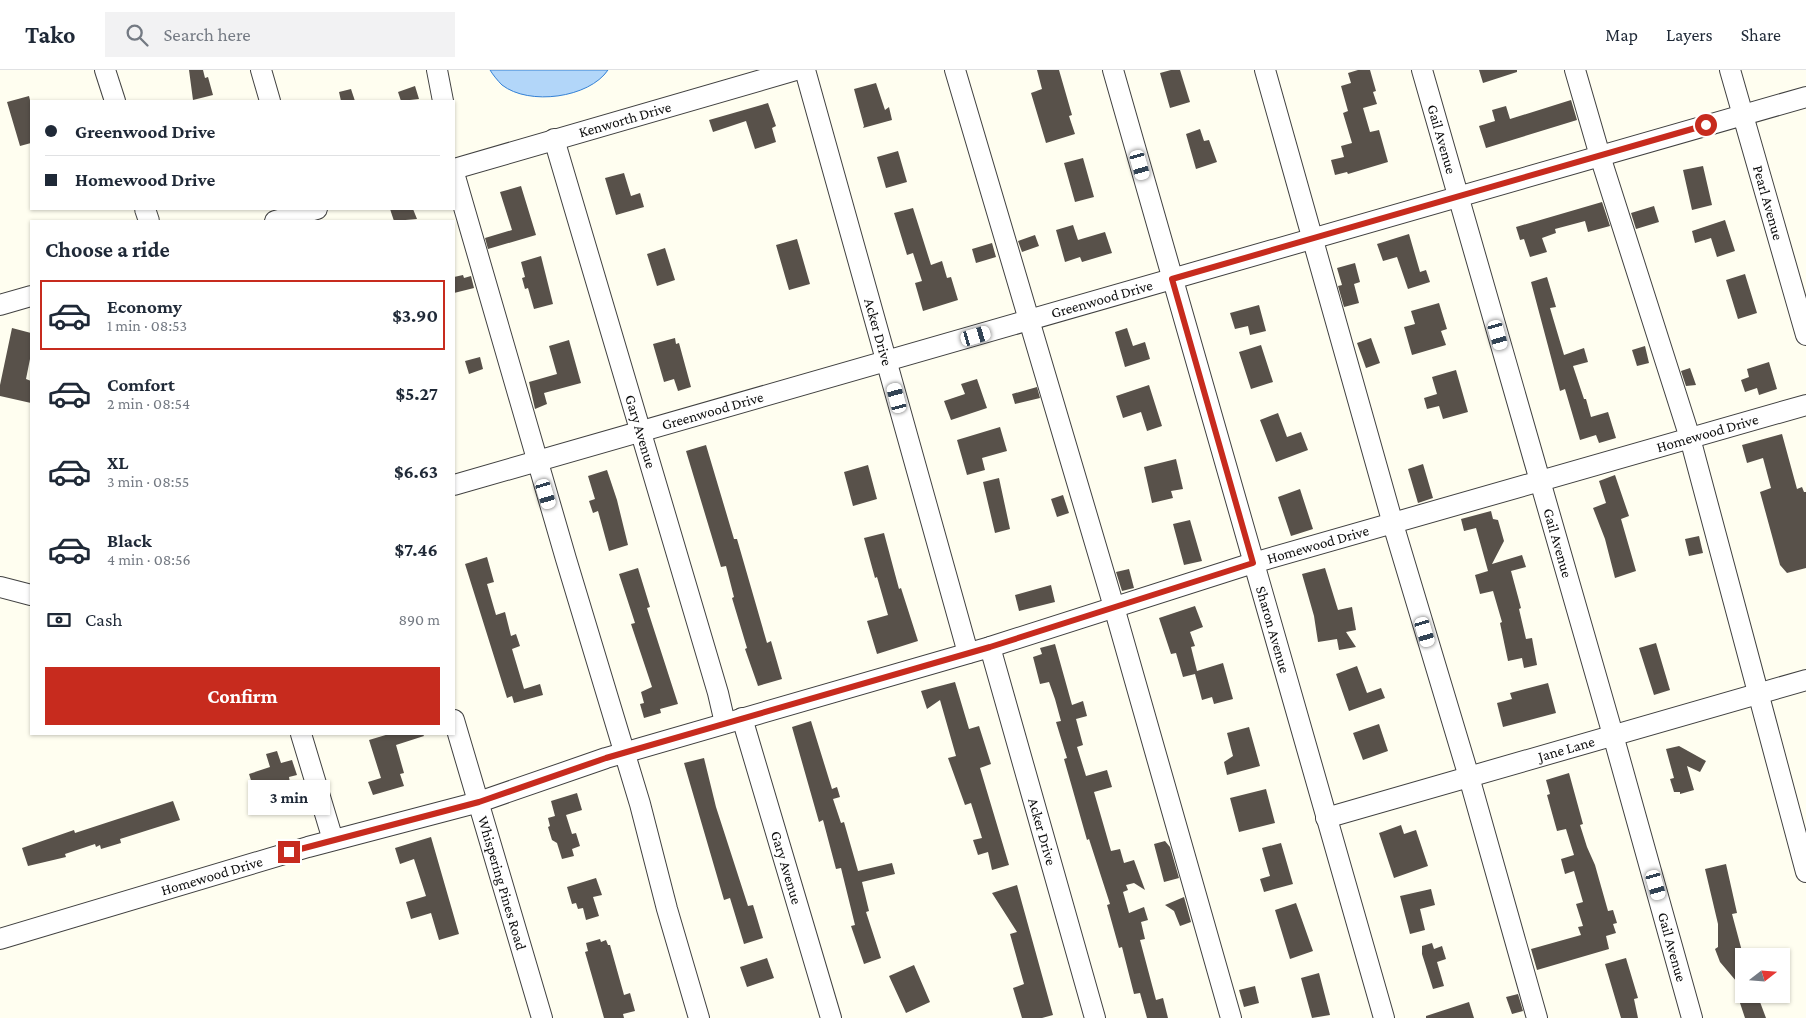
<!DOCTYPE html>
<meta charset="utf-8">
<style>
:root{--surface:#fff;--page:#f2f2f3;--text:#1f2937;--muted:#747a83;--line:#e0e1e3;--accent:#c72b1e}
body{margin:0;font-family:"Crimson Pro",serif;background:var(--page);color:var(--text);height:100vh;display:flex;flex-direction:column;font-size:19px;white-space:nowrap}
*{box-sizing:border-box;margin:0}
p{font-size:16px;color:var(--muted)}
.icon{flex:none;width:28px;height:28px;fill:none;stroke:currentColor;stroke-width:2;stroke-linecap:round;stroke-linejoin:round}
.map{position:relative;flex:1;overflow:hidden}
.drawer{position:absolute;left:30px;top:150px;width:425px;height:515px;display:flex;flex-direction:column;background:var(--surface);border-radius:0px;box-shadow:0 1px 4px #0004}
.drawer>*{flex:none}
.banner{position:absolute;left:30px;top:30px;width:425px;height:110px;border-radius:0px;box-shadow:0 1px 4px #0004;display:grid;align-content:center;height:110px;padding:0 15px;background:var(--surface)}
.needle{width:32px;rotate:73deg}
.fabs{position:absolute;left:1735px;top:878px;display:grid;gap:10px}
.fabs a{display:grid;place-items:center;width:55px;height:55px;border-radius:0px;background:var(--surface);box-shadow:0 1px 4px #0004;font-size:25px}
.end{position:absolute;width:22px;height:22px;margin:-11px;border:6px solid #c72b1e;background:#fff;box-shadow:0 0 0 2px #fff}
.from{border-radius:50%}
.bubble{position:absolute;height:35px;border-radius:0px;background:var(--surface);box-shadow:0 1px 4px #0004;font-size:16px;font-weight:700;line-height:35px;text-align:center}
.car{position:absolute;width:15px;height:30px;margin:-15px -8px;border-radius:6px;box-shadow:0 0 4px 1px #0007;background:linear-gradient(#fff 24%,#345 0 40%,#fff 0 76%,#345 0 86%,#fff 0)}
.banner b{display:flex;align-items:center;gap:18px;height:48px;font-size:19px}
.banner b+b{border-top:1px solid var(--line)}
.banner i{width:12px;height:12px;background:var(--text)}
ul{padding:0;list-style:none}
li{display:flex;align-items:center;gap:15px;height:70px;margin:0 10px 8px;padding:0 5px;border:2px solid transparent;border-radius:0px}
li div{flex:1}
li b{display:block;font-size:19px}
li em{font-style:normal;font-weight:700}
li.current{border-color:var(--accent)}
li>.icon{width:45px;height:45px;stroke-width:1.5}
h2{padding:0 15px;font-size:22px;line-height:60px}
.pay{display:flex;align-items:center;gap:12px;height:55px;padding:0 15px;font-size:19px}
.pay p{margin-inline-start:auto}
.button{display:flex;gap:10px;margin-top:auto;padding:10px 15px}
.button a{flex:1;height:58px;border-radius:0px;background:var(--accent);color:#fff;font-size:20px;font-weight:700;line-height:58px;text-align:center}
header{display:flex;align-items:center;gap:30px;box-sizing:border-box;height:70px;padding:0 25px;background:var(--surface);border-bottom:1px solid var(--line)}
header strong{font-size:24px}
nav{display:flex;gap:28px;margin-inline-start:auto;font-size:18px}
.search{width:350px;height:45px;background:var(--page);display:flex;align-items:center;gap:12px;box-sizing:border-box;padding:0 18px;border-radius:0px;color:var(--muted);font-size:19px}
.map>svg:first-child{display:block}
</style>
<header>
<strong>Tako</strong>
<div class="search"><svg class="icon" aria-label="search" viewBox="0 0 24 24"><circle cx="10" cy="10" r="6"/><path d="M15 15l6 6"/></svg>Search here</div>
<nav><a>Map</a><a>Layers</a><a>Share</a></nav>
</header>
<div class="map">
<svg width="1806" height="948" viewBox="0 0 1806 948">
<rect width="100%" height="100%" fill="#fffef0"/>
<path fill="#b2d6f9" stroke="#3481d5" d="M490 0H608C589 28 529 36 502 15 498 11 493 5 490 0Z"/>
<path fill="#58514a" d="M189 0H203L205 8 208 7 213 25 193 30Z
M1037 0H1059L1072 45 1069 46 1075 64 1046 73 1031 23 1042 19Z
M1171 0H1180L1190 32 1170 38 1160 3Z
M1358 0H1370L1376 21 1373 22 1377 34 1363 38 1370 62 1379 60 1388 92 1348 104 1347 102 1335 105 1331 90 1344 87 1341 76 1352 73 1343 43 1348 41 1341 16 1351 13 1348 3Z
M1479 0H1517V2L1483 13Z
M876 13 885 40 889 37 892 50 863 58 864 56 854 19Z
M415 16 419 29 401 31 398 22Z
M351 19 355 31H341L339 22Z
M29 26 31 34V73L20 76 7 32Z
M1571 30 1577 50 1486 78 1479 56 1495 51 1492 40 1506 36 1510 49Z
M768 33 776 56 772 58 776 72 755 79 746 51 713 62 709 50Z
M1200 59 1204 71 1209 70 1217 92 1196 99 1186 64Z
M898 81 907 112 886 118 877 87Z
M1083 88 1094 127 1075 132 1064 93Z
M1703 96 1712 135 1692 140 1683 100Z
M624 103 631 126 640 123 644 137 616 145 605 108Z
M521 116 536 165 488 179 485 168 512 160 500 122Z
M1602 132 1610 156 1588 162 1585 151 1555 159 1556 163 1542 168 1547 182 1530 187 1524 169 1520 170 1516 157Z
M1654 136 1659 152 1636 159 1631 143Z
M913 138 931 195 942 191 947 208 951 207 958 230 923 241 915 213 922 211 913 183 907 185 894 143Z
M390 139H413L417 149 394 151Z
M1725 150 1735 181 1717 187 1711 168 1695 173 1692 161Z
M1073 155 1078 170 1105 162 1112 183 1082 192 1080 187 1065 192 1056 160Z
M1409 164 1420 202 1426 200 1430 212 1408 219 1397 187 1383 191 1377 174Z
M1035 165 1039 176 1022 182 1018 171Z
M797 169 810 214 789 220 776 175Z
M992 173 996 187 976 193 972 179Z
M665 178 675 210 657 216 647 184Z
M541 186 553 234 534 239 528 218 525 219 522 208 525 207 521 192Z
M1355 193 1360 212 1354 214 1359 233 1344 237 1338 216 1342 215 1337 198Z
M1745 204 1757 243 1738 249 1726 210Z
M463 205 464 208 471 206 474 218 454 223V207Z
M1547 207 1556 237 1550 238 1564 285 1584 278 1588 292 1573 296 1584 329H1586L1591 347 1608 342 1616 368 1599 373 1596 365 1580 370 1565 319 1560 321 1531 212Z
M1439 233 1447 259 1441 261 1446 275 1412 285 1404 257 1415 254 1411 241Z
M1259 235 1266 261 1250 265 1248 256 1235 259 1230 243Z
M12 258 31 263V284L26 309 31 311V333L0 326V315Z
M1127 258 1133 276 1145 272 1150 289 1125 297 1115 262Z
M675 268 676 274 679 273 691 317 678 321 674 309 664 312 653 274Z
M1371 268 1380 293 1366 298 1357 273Z
M569 270 581 313 544 323 547 334 535 339 529 312 557 304 549 276Z
M1261 275 1273 312 1251 319 1239 282Z
M1645 276 1649 293 1637 296 1632 280Z
M480 287 483 299 469 304 465 291Z
M1769 292 1777 319 1759 325 1757 318 1745 322 1741 310 1749 307 1747 299Z
M1690 298 1696 315 1686 316 1681 301Z
M1456 300 1468 342 1443 349 1439 336 1427 339 1424 328 1437 324 1432 307Z
M977 309 987 338 951 350 944 331 965 324 961 314Z
M1149 315 1162 356 1147 361 1141 342 1123 348 1116 326Z
M1037 317 1040 328 1015 334 1012 324Z
M1278 343 1287 367 1301 362 1308 380 1276 392 1260 350Z
M1000 357 1007 381 982 388 985 400 967 405 957 370Z
M1782 364 1797 419 1802 417 1804 422H1806V498L1787 503 1780 495 1760 422 1771 418 1763 388 1747 393 1742 375Z
M706 375 734 469H737L767 573 771 571 782 609 758 616 745 579 747 578 732 528 734 527 726 496 721 497 686 381Z
M1176 389 1183 419 1171 421 1173 428 1152 433 1144 397Z
M1423 394 1433 428 1418 433 1408 399Z
M868 395 877 429 853 436 844 402Z
M607 400 617 430 628 475 609 481 598 441 593 443 589 431 595 429 588 406Z
M1615 405 1629 446 1621 449 1636 501 1615 508 1605 469 1593 438 1606 433 1599 411Z
M999 408 1010 459 995 463 983 412Z
M1300 419 1313 459 1291 466 1278 427Z
M1063 425 1069 443 1057 447 1051 429Z
M1491 441 1493 449 1498 450 1504 471 1492 494 1522 485 1526 497 1511 501 1521 538 1519 539 1526 569 1532 568 1537 595 1524 598 1522 588 1508 591 1500 553 1502 552 1493 521 1480 524 1475 505 1488 501 1476 458 1464 461 1461 449Z
M1190 450 1202 491 1184 495 1173 454Z
M884 463 899 519 901 518 918 571 877 584 867 551 888 545 877 507 875 508 864 468Z
M1699 466 1703 483 1689 486 1685 469Z
M487 487 494 512 487 514 496 545 505 542 511 566 516 564 520 576 512 579 524 619 540 614 543 625 514 633 512 626 507 628 465 494Z
M638 498 650 537 647 538 678 634 660 639 661 643 644 648 640 634 644 633 641 622 652 617 631 554 635 553 619 504Z
M1325 498 1338 540 1352 537 1356 560 1346 562 1356 577 1339 580 1337 569 1318 572 1314 546 1302 504Z
M1129 499 1134 518 1122 521 1116 502Z
M1051 515 1055 532 1019 541 1015 525Z
M1195 536 1203 557 1190 562 1195 576 1191 577 1197 601 1223 593 1233 629 1214 634 1212 627 1202 630 1195 604 1183 607 1176 583 1171 584 1159 548Z
M1656 573 1670 620 1654 625 1639 578Z
M1055 574 1072 635 1083 631 1087 646 1076 649 1083 675 1077 677 1086 706 1107 700 1112 717 1094 722 1111 781 1120 779 1124 793 1134 790 1145 820 1134 813 1126 815 1128 820 1123 822 1129 843 1144 837 1148 850 1141 852 1145 869 1140 870 1156 930 1163 928 1168 948H1147L1140 923 1134 924 1122 877 1119 878 1107 835 1110 834 1089 769 1087 770 1064 689 1067 688 1056 652 1061 651 1055 629 1049 612 1040 614 1033 587 1042 584 1040 578Z
M1357 596 1367 623 1381 618 1385 628 1349 641 1336 604Z
M955 612 969 659 979 656 991 694 980 698 1009 795 992 800 988 782 978 785 973 770 982 768 971 733 965 735 948 688 956 686 940 630 927 639 921 621Z
M1548 613 1556 643 1503 657 1497 633 1512 629 1510 623Z
M811 651 832 719 837 717 840 727 833 729 841 753 844 752 858 801 892 793 895 804 862 812 869 841 866 842 881 888 864 894 851 856 855 855 841 798 836 799 823 750 819 752 792 657Z
M1379 654 1388 681 1363 690 1353 663Z
M1249 657 1260 696 1227 705 1224 692 1233 686 1227 663Z
M389 664H423L424 666 396 675 404 703 400 704 404 716 373 725 368 712 381 708 369 670Z
M1679 676 1706 691 1700 702 1687 696 1694 720 1680 724V722H1674L1670 709 1674 708 1666 679Z
M277 681 281 693 292 690 297 705 289 707 290 713 255 723 249 704 270 697 266 684Z
M704 688 716 737 748 836 753 835 763 868 744 874 730 828 724 830 684 693Z
M1569 703 1583 754 1580 755 1587 777 1595 795 1608 841 1613 840 1617 853 1613 854 1616 863 1606 866 1609 879 1537 900 1531 879 1581 865 1578 857 1583 856 1576 834 1583 832 1574 801 1565 804 1561 789 1574 785 1566 759 1557 761 1547 725 1550 724 1546 710Z
M1266 719 1275 753 1239 762 1230 728Z
M577 723 582 740 566 745 572 764 576 763 580 776 572 779 574 786 562 789 557 773 552 770 548 757 550 756 548 748 555 746 551 731Z
M173 731 180 750 120 769 121 773 101 779 100 775 96 777 95 774 65 784 66 787 28 796 22 778 74 760 75 763Z
M1401 755 1404 764 1416 760 1428 796 1394 808 1379 763Z
M431 767 459 864 439 870 431 843 411 849 406 832 426 826 414 789 400 794 395 778Z
M1165 771 1170 777 1179 808 1164 812 1154 774Z
M1281 773 1293 814 1264 822 1260 809 1270 806 1262 778Z
M1726 794 1737 843 1732 844 1743 885 1739 893 1742 918 1720 892 1715 879 1718 877V854L1705 799Z
M596 808 602 825 593 827 599 846 586 850 583 838 578 839 576 833 572 834 567 817Z
M1017 815 1053 945 1042 948H1022L1013 918 1024 914 1010 864 1017 862 992 823Z
M1431 819 1435 835 1420 839 1425 860 1410 864 1400 826Z
M1184 827 1191 852 1180 856 1174 841 1165 835Z
M1296 833 1313 881 1290 889 1275 840Z
M600 869 601 872 606 870 608 875H610L624 925 630 923 635 941 623 944 624 948H604L585 882 588 881 586 873Z
M1432 873 1434 879 1442 876 1446 889 1437 892 1444 916 1433 919 1422 884V876Z
M767 888 774 908 747 917 740 897Z
M1626 888 1638 928 1634 929 1638 948H1621L1605 894Z
M914 895 930 932 906 943 889 906Z
M1319 903 1330 945 1312 948 1301 908Z
M1255 916 1259 933 1244 937 1239 920Z
M1518 924 1523 941 1512 944 1506 927Z
M1737 924H1757L1766 948H1745Z
M1469 932 1474 948H1426V946Z"/>
<g fill="none" stroke-linecap="round" stroke-linejoin="round">
<g stroke="#414141" stroke-width="22">
<g id="minor">
<path d="M105 0 115 31"/>
<path d="M261 0 270 31"/>
<path d="M437 0 443 31"/>
<path id="s1" d="M805 0 968 583"/>
<path d="M955 0 1114 537 1231 948"/>
<path id="s2" d="M1113 0 1384 948"/>
<path d="M1265 0 1393 454 1469 707 1537 948"/>
<path id="s3" d="M1422 0 1613 665 1692 948"/>
<path d="M1575 0 1600 86 1690 368 1806 802"/>
<path id="s4" d="M1730 0 1806 265"/>
<path id="s5" d="M554 69 718 623 725 653"/>
<path id="s6" d="M454 99 796 0"/>
<path d="M454 103 566 489 640 734 667 839 699 948"/>
<path d="M145 139 149 151"/>
<path d="M275 151 317 139"/>
<path d="M0 235 31 226"/>
<path id="s7" d="M454 415 1806 27"/>
<path d="M0 517 31 525"/>
<path id="s8" d="M990 577 1095 948"/>
<path id="s9" d="M742 648 831 948"/>
<path id="s10" d="M454 650 542 948"/>
<path d="M301 664 333 770"/>
<path id="s11" d="M1326 748 1806 610"/>
<path id="s12" d="M0 869 308 777 479 732 606 688 990 577 1253 493 1806 335"/>
</g>
</g>
<use href="#minor" stroke="#fff" stroke-width="20"/>
</g>
<g fill="none" stroke-linecap="round" stroke-linejoin="round">
<path stroke="#c72b1e" stroke-width="6" d="M289 782 479 732 606 688 990 577 1253 493 1172 209 1706 55"/>
</g>
<g text-anchor="middle" stroke-width="5" stroke-linejoin="round" paint-order="stroke">
<g font-size="15" fill="#0e0e0e" stroke="#fff">
<text dy="5" stroke="none"><textPath href="#s6" startOffset="178">Kenworth Drive</textPath></text>
<text dy="5" stroke="none"><textPath href="#s3" startOffset="72">Gail Avenue</textPath></text>
<text dy="5" stroke="none"><textPath href="#s4" startOffset="138">Pearl Avenue</textPath></text>
<text dy="5" stroke="none"><textPath href="#s7" startOffset="674">Greenwood Drive</textPath></text>
<text dy="5" stroke="none"><textPath href="#s1" startOffset="272">Acker Drive</textPath></text>
<text dy="5" stroke="none"><textPath href="#s7" startOffset="269">Greenwood Drive</textPath></text>
<text dy="5" stroke="none"><textPath href="#s5" startOffset="305">Gary Avenue</textPath></text>
<text dy="5" stroke="none"><textPath href="#s12" startOffset="1781">Homewood Drive</textPath></text>
<text dy="5" stroke="none"><textPath href="#s3" startOffset="492">Gail Avenue</textPath></text>
<text dy="5" stroke="none"><textPath href="#s12" startOffset="1376">Homewood Drive</textPath></text>
<text dy="5" stroke="none"><textPath href="#s2" startOffset="582">Sharon Avenue</textPath></text>
<text dy="5" stroke="none"><textPath href="#s11" startOffset="250">Jane Lane</textPath></text>
<text dy="5" stroke="none"><textPath href="#s8" startOffset="192">Acker Drive</textPath></text>
<text dy="5" stroke="none"><textPath href="#s9" startOffset="156">Gary Avenue</textPath></text>
<text dy="5" stroke="none"><textPath href="#s12" startOffset="221">Homewood Drive</textPath></text>
<text dy="5" stroke="none"><textPath href="#s10" startOffset="170">Whispering Pines Road</textPath></text>
<text dy="5" stroke="none"><textPath href="#s3" startOffset="912">Gail Avenue</textPath></text>
</g>
</g>
</svg>
<div class="fabs">
<a><svg class="needle" viewBox="-14 -14 28 28"><path d="M0-13l5 13h-10z" fill="#e53935"/><path d="M0 13l5-13h-10z" fill="#747a83"/></svg></a>
</div>
<i class="end from" style="left:1706px;top:55px"></i>
<i class="end" style="left:289px;top:782px"></i>
<div class="bubble" style="left:248px;top:710px;width:82px">3 min</div>
<i class="car" style="left:1140px;top:95px;rotate:164deg"></i>
<i class="car" style="left:1498px;top:265px;rotate:164deg"></i>
<i class="car" style="left:976px;top:266px;rotate:74deg"></i>
<i class="car" style="left:897px;top:328px;rotate:345deg"></i>
<i class="car" style="left:546px;top:424px;rotate:163deg"></i>
<i class="car" style="left:1425px;top:562px;rotate:163deg"></i>
<i class="car" style="left:1656px;top:815px;rotate:164deg"></i>
<div class="banner">
<b><i class="from"></i>Greenwood Drive</b>
<b><i></i>Homewood Drive</b>
</div>
<section class="drawer">
<h2>Choose a ride</h2>
<ul>
<li class="current"><svg class="icon" aria-label="car" viewBox="0 0 24 24"><path d="M5 17H2v-5l4-1 3-4h7l3 4 3 1v5h-3M9 17h6M6 11h13"/><circle cx="7" cy="17" r="2"/><circle cx="17" cy="17" r="2"/></svg><div><b>Economy</b><p>1 min · 08:53</p></div><em>$3.90</em></li>
<li><svg class="icon" aria-label="car" viewBox="0 0 24 24"><path d="M5 17H2v-5l4-1 3-4h7l3 4 3 1v5h-3M9 17h6M6 11h13"/><circle cx="7" cy="17" r="2"/><circle cx="17" cy="17" r="2"/></svg><div><b>Comfort</b><p>2 min · 08:54</p></div><em>$5.27</em></li>
<li><svg class="icon" aria-label="car" viewBox="0 0 24 24"><path d="M5 17H2v-5l4-1 3-4h7l3 4 3 1v5h-3M9 17h6M6 11h13"/><circle cx="7" cy="17" r="2"/><circle cx="17" cy="17" r="2"/></svg><div><b>XL</b><p>3 min · 08:55</p></div><em>$6.63</em></li>
<li><svg class="icon" aria-label="car" viewBox="0 0 24 24"><path d="M5 17H2v-5l4-1 3-4h7l3 4 3 1v5h-3M9 17h6M6 11h13"/><circle cx="7" cy="17" r="2"/><circle cx="17" cy="17" r="2"/></svg><div><b>Black</b><p>4 min · 08:56</p></div><em>$7.46</em></li>
</ul>
<div class="pay"><svg class="icon" aria-label="cash" viewBox="0 0 24 24"><path d="M3 7h18v10H3z"/><circle cx="12" cy="12" r="2"/></svg>Cash<p>890 m</p></div>
<div class="button"><a>Confirm</a></div>
</section>
</div>
